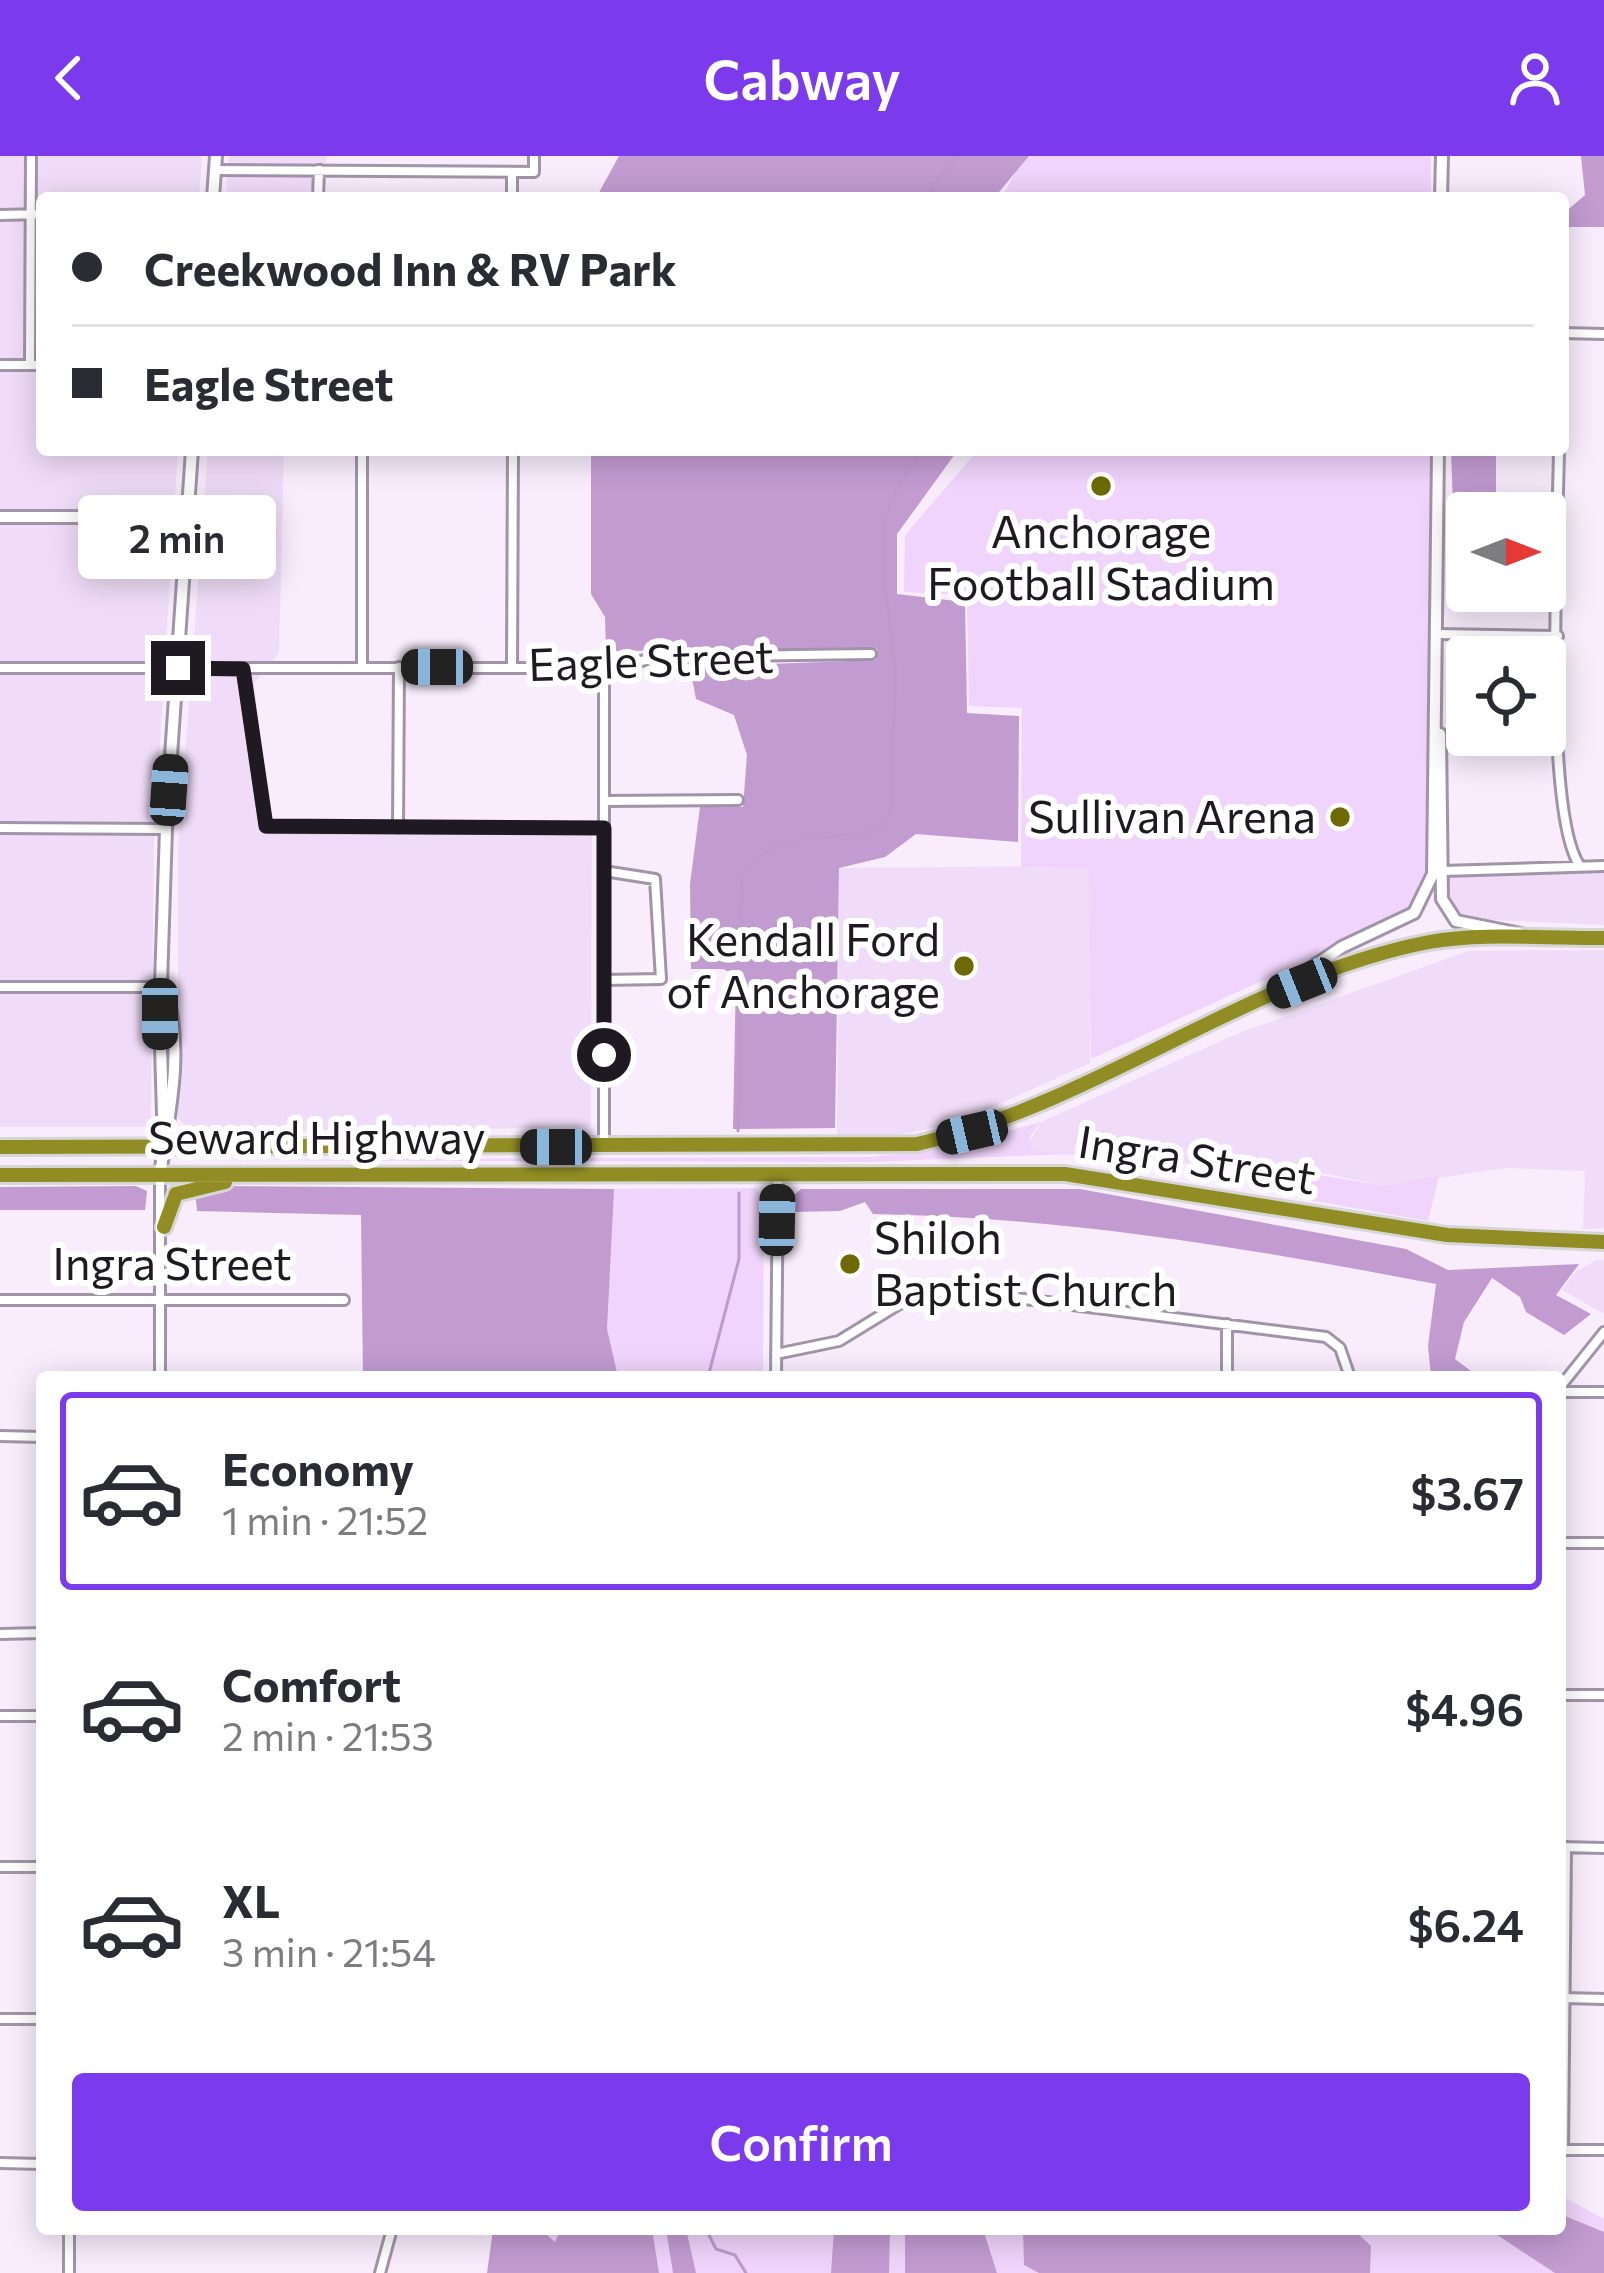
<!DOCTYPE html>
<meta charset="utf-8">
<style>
:root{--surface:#fff;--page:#f2f2f3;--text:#2b2b33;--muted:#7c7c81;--line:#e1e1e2;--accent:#7c3aed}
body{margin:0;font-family:Commissioner,sans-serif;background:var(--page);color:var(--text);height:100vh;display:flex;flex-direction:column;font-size:45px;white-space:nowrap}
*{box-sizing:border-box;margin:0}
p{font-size:39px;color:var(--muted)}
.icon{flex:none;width:66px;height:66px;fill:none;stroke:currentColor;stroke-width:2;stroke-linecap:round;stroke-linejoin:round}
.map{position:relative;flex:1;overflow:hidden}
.details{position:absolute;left:36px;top:1215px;width:1530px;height:864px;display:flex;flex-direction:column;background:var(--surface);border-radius:12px;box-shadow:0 6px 30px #0003}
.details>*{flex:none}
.guide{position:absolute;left:36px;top:36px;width:1533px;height:264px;border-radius:12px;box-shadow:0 6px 30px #0003;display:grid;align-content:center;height:264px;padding:0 36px;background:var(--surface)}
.needle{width:78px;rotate:90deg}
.fabs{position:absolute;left:1446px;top:336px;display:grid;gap:24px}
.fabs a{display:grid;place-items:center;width:120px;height:120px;border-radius:12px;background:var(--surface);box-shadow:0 6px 30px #0003;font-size:60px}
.end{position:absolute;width:54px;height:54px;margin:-27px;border:15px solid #1f1a21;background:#fff;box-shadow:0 0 0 6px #fff}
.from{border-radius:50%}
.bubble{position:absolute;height:84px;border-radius:12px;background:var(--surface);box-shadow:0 6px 30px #0003;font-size:39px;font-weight:600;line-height:84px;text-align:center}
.car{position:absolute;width:36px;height:72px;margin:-36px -18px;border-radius:15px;box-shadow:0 0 9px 3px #0007;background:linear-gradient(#222 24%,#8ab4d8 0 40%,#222 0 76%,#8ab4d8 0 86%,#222 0)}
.guide b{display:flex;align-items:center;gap:42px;height:114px;font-size:45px}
.guide b+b{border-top:3px solid var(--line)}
.guide i{width:30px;height:30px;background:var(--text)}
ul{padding:21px 0 0;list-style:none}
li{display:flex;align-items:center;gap:36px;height:198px;margin:0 24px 18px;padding:0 12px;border:6px solid transparent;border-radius:12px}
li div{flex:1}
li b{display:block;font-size:45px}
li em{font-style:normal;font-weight:600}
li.on{border-color:var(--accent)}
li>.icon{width:108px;height:108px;stroke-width:1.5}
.button{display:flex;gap:24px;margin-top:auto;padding:24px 36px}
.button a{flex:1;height:138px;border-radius:12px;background:var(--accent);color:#fff;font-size:48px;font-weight:600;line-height:138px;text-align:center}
header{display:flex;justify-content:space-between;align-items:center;height:156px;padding:0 36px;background:var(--accent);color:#fff;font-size:54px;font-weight:600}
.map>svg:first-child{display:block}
</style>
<header><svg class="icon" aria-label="back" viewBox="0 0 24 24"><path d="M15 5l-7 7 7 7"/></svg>Cabway<svg class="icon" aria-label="person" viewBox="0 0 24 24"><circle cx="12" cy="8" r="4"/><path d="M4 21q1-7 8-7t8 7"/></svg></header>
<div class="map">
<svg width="1604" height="2117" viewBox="0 0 1604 2117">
<rect width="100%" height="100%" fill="#f8ecfd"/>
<path fill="#f0dcf8" d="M0 0H202L199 42H42V294H178L154 686 151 964 146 971H0Z
M229 0H328L308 42H226Z
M208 294H284L279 497 254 527 269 659 276 678H592L591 971 194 977 178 963V693Z
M1091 710 1090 907 957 967 893 980 837 981 839 712Z
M1604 711V769L1469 763 1449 751 1450 714Z
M1604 794V1072L1583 1073 1585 1015 1505 1012 1385 1030 1303 1013 1135 1005 1031 995 1028 988 1041 966 1234 879 1468 795Z
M1596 1104H1604V1158L1562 1134 1575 1116Z"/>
<path fill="#f0d4fb" d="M1024 0H1431V42H1002Z
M978 294H1430L1428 749 1091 903 1089 712 1021 711 1022 552 969 550 967 439 904 436 905 379Z
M1041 966 1030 980 1031 994 1066 998 869 1006 187 1004 870 1001 941 993Z
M1304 1006H1310L1312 1018 1385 1030 1439 1020 1428 1065 1304 1043 1299 1032Z
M756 1032 764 1046 763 1221H381L614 1033Z
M1560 2039 1604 2063V2117H529L545 2073H1560Z"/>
<path fill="#c29bd1" d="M619 0H1029L994 42H596Z
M1581 0H1604V71H1563V58L1585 39Z
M591 294H958L897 378V438L965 446 967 557 1019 560 1018 686 916 678 885 701 839 712 835 972 733 973 736 819 723 813H691L690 728 700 651H743L747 599 734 559 696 543 690 511 876 504 877 493 606 495 605 461 591 438Z
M1451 294H1496V352L1469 339 1453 352Z
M136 1030 147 1035 145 1054H0V1031Z
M216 1030 614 1033 607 1173 618 1221H363L361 1059 197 1055 195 1035Z
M801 1033H1080L1406 1093 1448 1114 1579 1108 1556 1139 1591 1158 1564 1179 1526 1156 1520 1141 1492 1122 1464 1166 1455 1203 1479 1221H1431L1428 1190 1436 1128C1248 1092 1064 1061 873 1058L865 1046 840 1055 793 1056V1040Z
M1560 2058 1604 2076V2117H1555L1488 2073H1560Z
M493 2073H540L555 2086 561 2073H652L659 2117H487Z
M666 2073H686L696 2117H673Z
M834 2073H890L889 2117H831Z
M905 2073H983L997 2117H905Z
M1023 2073H1353L1371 2090 1370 2117H1039L1024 2109Z"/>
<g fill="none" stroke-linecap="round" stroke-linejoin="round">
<path stroke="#bf99cf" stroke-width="3" d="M925 42 956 0
M738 975 742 722C773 668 826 688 878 674L890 657 896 518 883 414V365L901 325 925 294
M708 1221 739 1103V1037
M706 2073 716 2093 735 2099 746 2117"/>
<g stroke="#a294a8" stroke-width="14">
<path id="street" d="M214 14 534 16V0
M512 16V42
M318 42 319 14
M0 59 42 58
M1563 177 1604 178
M30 208 31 0
M0 209H42
M1559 294C1558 372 1543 658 1580 710
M1436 478 1558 480
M512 510 513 294
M362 511V294
M0 512H604L662 501 871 498
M604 512V991
M243 513 266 671 604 672
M604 645 738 644
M0 672 166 673
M398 672 399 511
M1443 715 1604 710
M604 824 661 823 655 723 604 715
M0 831H160
M160 1019V1221
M0 1144H344
M1227 1168V1221
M776 1198 839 1185 914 1139 953 1134 1326 1181 1340 1192 1350 1221
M776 1221 778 1018
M1560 1231 1604 1176
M1560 1236H1604
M0 1280 42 1281
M1560 1387H1604
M0 1478 42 1477
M1560 1539H1604
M0 1560H42
M1560 1691 1604 1692
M0 1711H42
M1564 1842 1604 1843
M0 1863H42
M1563 1994 1566 1691
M1564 1994H1604
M0 2007 42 2008
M69 2117V2073
M380 2117 392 2073"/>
</g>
<g stroke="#a294a8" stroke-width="16">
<path id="secondary" d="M213 42 216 0
M1441 42 1442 0
M0 361H186
M1440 578 1442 743 1456 765 1521 778
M1292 825 1342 791 1414 757 1433 718 1438 294
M164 991 160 858 166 673 192 294
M160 1018C169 958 184 895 166 834"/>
</g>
<g stroke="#d7d6d7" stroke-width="20">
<path id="highway" d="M0 991 917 988C1096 948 1248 821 1429 786 1485 776 1547 783 1604 782
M0 1019 1065 1018 1447 1079 1604 1086
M164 1071 176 1038 225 1026"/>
</g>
<use href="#street" stroke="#fff" stroke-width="8"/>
<use href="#secondary" stroke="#fff" stroke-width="10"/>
<use href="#highway" stroke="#918d24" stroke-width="14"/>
</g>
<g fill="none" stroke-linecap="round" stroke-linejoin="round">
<path stroke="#1f1a21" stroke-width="15" d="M178 512 243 513 266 670 604 672V899"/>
</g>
<g fill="#6d6a05" stroke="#fff" stroke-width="4.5">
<circle cx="1101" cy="330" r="12"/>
<circle cx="1340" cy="661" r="12"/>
<circle cx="964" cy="810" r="12"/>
<circle cx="850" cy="1108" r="12"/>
</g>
<g text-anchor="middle" stroke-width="12" stroke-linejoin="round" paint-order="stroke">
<g font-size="45" fill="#1f1a21" stroke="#fff" text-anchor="end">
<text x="1101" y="392" text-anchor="middle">Anchorage<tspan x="1101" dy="52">Football Stadium</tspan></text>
<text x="1316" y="677">Sullivan Arena</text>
<text x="940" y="800">Kendall Ford<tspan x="940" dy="52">of Anchorage</tspan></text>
<text x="874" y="1098" text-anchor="start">Shiloh<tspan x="874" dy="52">Baptist Church</tspan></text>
</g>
<g font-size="45" fill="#1f1a21" stroke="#fff">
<text transform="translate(651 505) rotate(-2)" y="16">Eagle Street</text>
<text x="317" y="998">Seward Highway</text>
<text transform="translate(1197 1004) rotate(9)" y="16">Ingra Street</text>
<text x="172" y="1124">Ingra Street</text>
</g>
</g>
</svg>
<div class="fabs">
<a><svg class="needle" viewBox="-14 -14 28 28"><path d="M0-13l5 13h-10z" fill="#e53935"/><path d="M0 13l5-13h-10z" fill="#7c7c81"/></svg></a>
<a><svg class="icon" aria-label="locate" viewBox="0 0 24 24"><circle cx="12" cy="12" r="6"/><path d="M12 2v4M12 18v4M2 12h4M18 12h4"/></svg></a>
</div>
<i class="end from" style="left:604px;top:899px"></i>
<i class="end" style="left:178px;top:512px"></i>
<div class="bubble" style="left:78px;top:339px;width:198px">2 min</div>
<i class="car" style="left:437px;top:511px;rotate:270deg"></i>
<i class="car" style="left:169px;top:634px;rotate:4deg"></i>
<i class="car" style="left:1302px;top:827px;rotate:248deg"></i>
<i class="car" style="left:160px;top:858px;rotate:180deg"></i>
<i class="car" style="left:972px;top:976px;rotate:257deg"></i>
<i class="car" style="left:556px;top:991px;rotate:270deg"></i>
<i class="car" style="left:777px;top:1064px;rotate:1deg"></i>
<div class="guide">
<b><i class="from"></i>Creekwood Inn &amp; RV Park</b>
<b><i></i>Eagle Street</b>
</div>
<section class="details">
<ul>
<li class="on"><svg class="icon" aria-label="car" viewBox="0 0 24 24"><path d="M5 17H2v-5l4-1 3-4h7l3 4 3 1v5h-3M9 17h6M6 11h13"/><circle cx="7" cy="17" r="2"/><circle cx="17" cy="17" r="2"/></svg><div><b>Economy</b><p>1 min · 21:52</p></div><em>$3.67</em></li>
<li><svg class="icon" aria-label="car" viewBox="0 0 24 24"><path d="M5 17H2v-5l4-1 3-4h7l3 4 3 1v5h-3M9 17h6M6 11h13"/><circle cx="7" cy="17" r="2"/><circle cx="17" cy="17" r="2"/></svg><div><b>Comfort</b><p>2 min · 21:53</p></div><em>$4.96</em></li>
<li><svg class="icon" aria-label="car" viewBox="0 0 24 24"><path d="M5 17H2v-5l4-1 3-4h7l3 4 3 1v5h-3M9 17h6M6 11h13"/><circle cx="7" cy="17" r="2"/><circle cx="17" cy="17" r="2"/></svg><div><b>XL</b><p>3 min · 21:54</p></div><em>$6.24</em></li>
</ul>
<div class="button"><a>Confirm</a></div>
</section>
</div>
